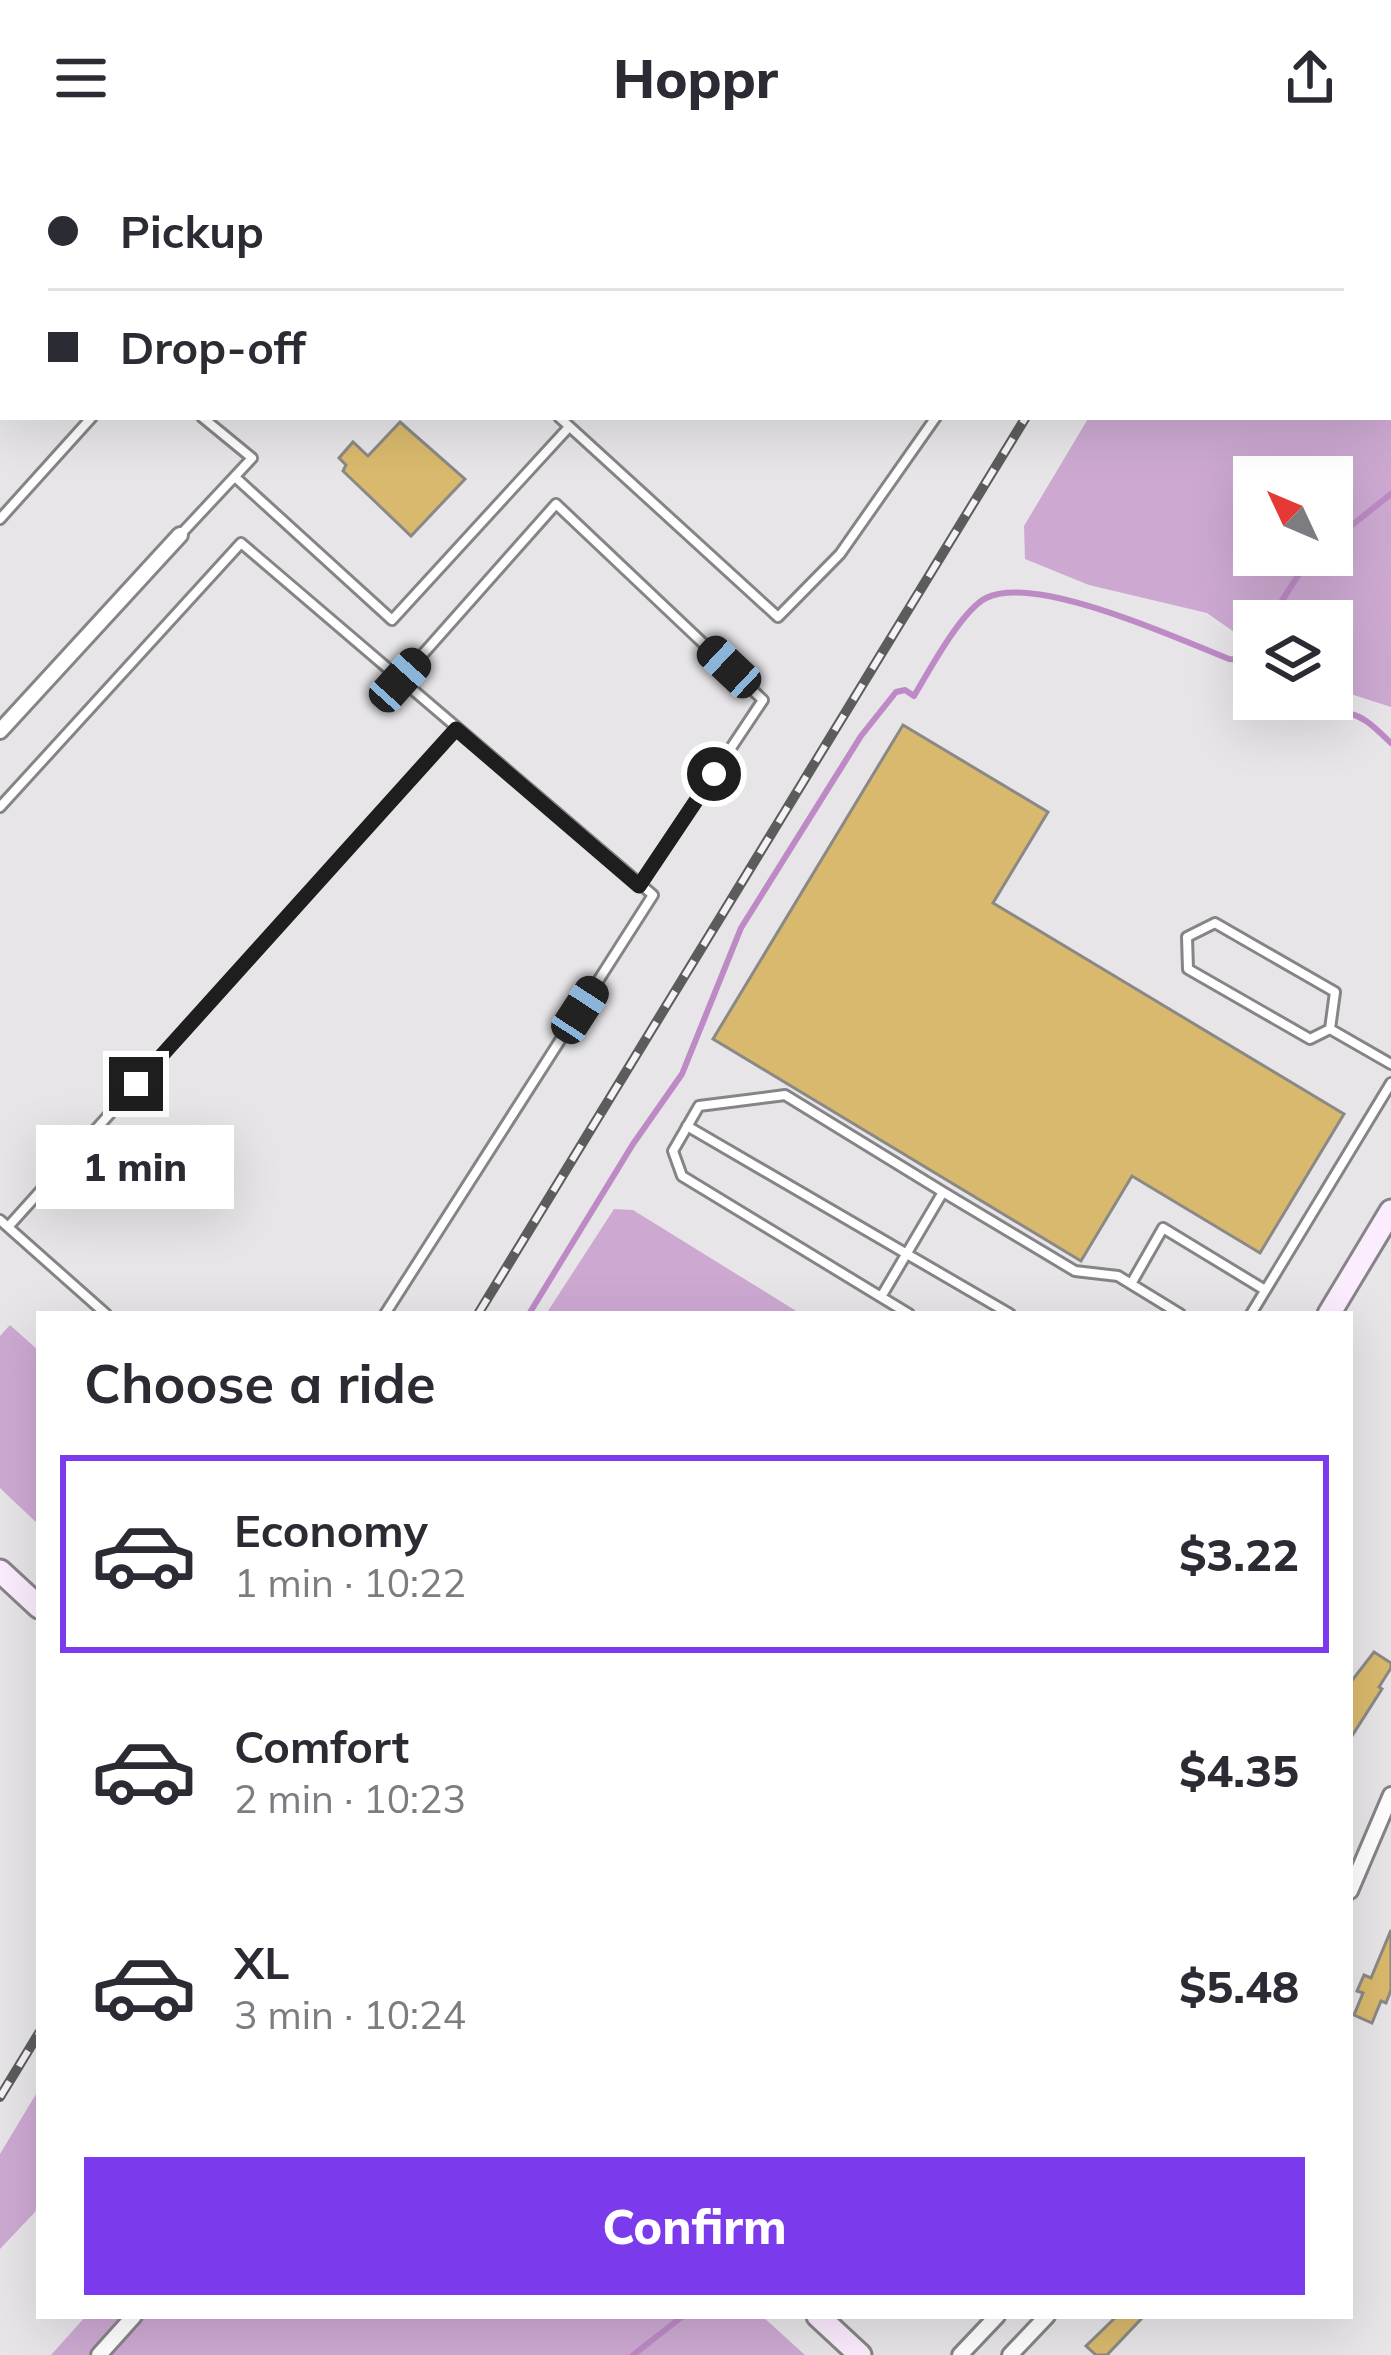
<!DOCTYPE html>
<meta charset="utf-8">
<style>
:root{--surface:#fff;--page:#f2f2f3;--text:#2b2b33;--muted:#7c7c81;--line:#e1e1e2;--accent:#7c3aed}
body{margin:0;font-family:Mulish,sans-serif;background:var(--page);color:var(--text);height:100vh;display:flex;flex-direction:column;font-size:45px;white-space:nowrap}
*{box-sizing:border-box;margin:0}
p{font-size:39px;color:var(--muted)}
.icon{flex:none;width:66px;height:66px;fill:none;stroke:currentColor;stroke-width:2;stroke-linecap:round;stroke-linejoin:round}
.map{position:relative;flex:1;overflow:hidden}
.drawer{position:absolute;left:36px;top:1155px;width:1317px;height:1008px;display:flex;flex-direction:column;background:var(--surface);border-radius:0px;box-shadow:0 12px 48px #0002}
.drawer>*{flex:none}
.banner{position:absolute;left:0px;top:0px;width:1392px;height:264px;box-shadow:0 12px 48px #0002;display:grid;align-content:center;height:264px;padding:0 48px;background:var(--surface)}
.needle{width:78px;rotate:314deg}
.controls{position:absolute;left:1233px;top:300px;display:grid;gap:24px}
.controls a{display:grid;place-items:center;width:120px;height:120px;border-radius:0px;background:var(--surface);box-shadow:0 12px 48px #0002;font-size:60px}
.end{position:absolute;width:54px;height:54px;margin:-27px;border:15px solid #1f1e1f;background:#fff;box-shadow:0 0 0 6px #fff}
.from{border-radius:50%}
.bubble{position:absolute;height:84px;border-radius:0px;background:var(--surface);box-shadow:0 12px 48px #0002;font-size:39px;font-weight:800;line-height:84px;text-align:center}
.car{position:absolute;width:36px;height:72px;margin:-36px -18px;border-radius:15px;box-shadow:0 0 9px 3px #0007;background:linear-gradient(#222 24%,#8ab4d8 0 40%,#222 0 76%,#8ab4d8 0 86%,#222 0)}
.banner b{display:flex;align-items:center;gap:42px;height:114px;font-size:45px}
.banner b+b{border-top:3px solid var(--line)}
.banner i{width:30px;height:30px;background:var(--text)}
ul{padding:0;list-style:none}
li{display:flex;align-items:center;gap:36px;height:198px;margin:0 24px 18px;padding:0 24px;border:6px solid transparent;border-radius:0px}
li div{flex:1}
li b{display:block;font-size:45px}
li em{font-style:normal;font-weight:800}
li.current{border-color:var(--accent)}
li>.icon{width:108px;height:108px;stroke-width:1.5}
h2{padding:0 48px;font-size:54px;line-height:144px}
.button{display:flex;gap:24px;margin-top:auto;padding:24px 48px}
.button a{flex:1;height:138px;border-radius:0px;background:var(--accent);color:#fff;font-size:48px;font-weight:800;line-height:138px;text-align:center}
header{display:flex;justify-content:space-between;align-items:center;height:156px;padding:0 48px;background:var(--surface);font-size:54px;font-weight:800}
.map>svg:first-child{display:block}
</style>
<header><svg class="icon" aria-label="menu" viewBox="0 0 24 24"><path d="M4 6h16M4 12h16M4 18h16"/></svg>Hoppr<svg class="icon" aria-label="share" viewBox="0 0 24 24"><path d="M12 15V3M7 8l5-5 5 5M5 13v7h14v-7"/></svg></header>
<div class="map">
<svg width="1391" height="2199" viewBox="0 0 1391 2199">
<rect width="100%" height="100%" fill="#e7e5e8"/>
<path fill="#cda9d2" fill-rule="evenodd" d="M1245 0H1391V551L1332 532V465H1254V490L1207 457 1089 429 1025 403 1024 370 1089 261H1389V3H1243ZM1332 321V399H1254V321Z
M614 1053 633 1054 801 1158H546Z
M10 1169 39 1195V1369L0 1332V1180Z
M39 1933V2044L35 2056 0 2093V1998Z
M86 2160H762L805 2199H51Z"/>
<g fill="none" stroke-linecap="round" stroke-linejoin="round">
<path stroke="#bd8ac6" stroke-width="6" d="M1332 385 1391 338
M1269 465 1301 415 1316 399
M1243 504 1245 516 1254 525
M1243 504 1254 489
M1274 543C1295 562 1325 551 1351 558 1367 562 1379 576 1391 587
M529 1158 633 988 682 918 741 772 861 580 896 536 905 534 914 540C929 515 961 455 986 442 1035 417 1179 483 1229 503L1243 504
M633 2199 683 2160"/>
</g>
<path fill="#d9b96d" stroke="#8a8986" stroke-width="3" d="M400 266 465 323 411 380 343 315 346 309 339 302 353 286 368 300Z
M903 569 1048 656 993 747 1344 958 1260 1097 1132 1020 1081 1105 713 883Z
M1374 1496 1391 1507V1512L1379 1531 1382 1533 1350 1583V1527Z
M1391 1774V1834L1386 1847 1381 1845 1372 1867 1354 1859 1363 1837 1357 1835 1364 1819 1371 1822Z
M1117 2160H1144L1107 2199H1096L1086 2190Z"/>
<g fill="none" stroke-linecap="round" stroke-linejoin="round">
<g stroke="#868487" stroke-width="14">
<path id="lane" d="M345 0 347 3
M1084 0V3
M564 3 567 0
M0 143 3 146
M0 197 3 194
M559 261 778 461 840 398 936 261
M235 321 392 464 569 271
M0 363 92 261
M181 378 252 302 202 261
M400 524 556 348 763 544 639 730
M0 651 241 387 653 739 385 1158
M1215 767 1335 836 1330 873 1310 883 1188 813 1187 781Z
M1330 873 1391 908
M687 970 1010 1158
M0 1064 106 1158
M8 1071 456 573
M1131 1128 1163 1072 1265 1134
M881 1141 682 1020 673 995 699 950 785 939 943 1036
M909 1158 881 1141 943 1036 1075 1115 1118 1120 1180 1158
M1251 1158 1391 927"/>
</g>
<g stroke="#868487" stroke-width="20">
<path id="street" d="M0 575 180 379
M1350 1735 1391 1639
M99 2199 134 2160
M960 2199 997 2160
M1010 2199 1047 2160"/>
</g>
<g stroke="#868487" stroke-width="27">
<path id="secondary" d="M1329 1158 1391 1055
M0 1415 39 1451
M818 2160 860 2199"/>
</g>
<use href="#lane" stroke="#fff" stroke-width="8"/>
<use href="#street" stroke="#fff" stroke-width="14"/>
<use href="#secondary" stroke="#fbecfe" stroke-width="21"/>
<g stroke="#5d5c5d" stroke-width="10">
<path id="rail" d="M1184 3 1186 0
M478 1158 1026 261
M0 1941 39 1877"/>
</g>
<use href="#rail" stroke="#f5f2f5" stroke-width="6" stroke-dasharray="18" stroke-linecap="butt"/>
</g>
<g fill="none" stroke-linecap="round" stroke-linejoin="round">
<path stroke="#1f1e1f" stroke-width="15" d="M136 928 456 573 639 730 714 618"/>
</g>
</svg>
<div class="controls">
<a><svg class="needle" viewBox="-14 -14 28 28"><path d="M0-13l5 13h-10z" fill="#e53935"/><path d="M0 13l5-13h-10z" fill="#7c7c81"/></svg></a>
<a><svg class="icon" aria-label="layers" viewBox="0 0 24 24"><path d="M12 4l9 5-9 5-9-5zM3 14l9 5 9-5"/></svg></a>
</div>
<i class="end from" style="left:714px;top:618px"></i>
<i class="end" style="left:136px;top:928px"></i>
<div class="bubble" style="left:36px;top:969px;width:198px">1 min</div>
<i class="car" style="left:729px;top:511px;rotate:313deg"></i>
<i class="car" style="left:400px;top:524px;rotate:42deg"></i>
<i class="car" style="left:580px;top:854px;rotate:33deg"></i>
<div class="banner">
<b><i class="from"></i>Pickup</b>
<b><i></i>Drop-off</b>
</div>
<section class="drawer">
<h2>Choose a ride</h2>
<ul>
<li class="current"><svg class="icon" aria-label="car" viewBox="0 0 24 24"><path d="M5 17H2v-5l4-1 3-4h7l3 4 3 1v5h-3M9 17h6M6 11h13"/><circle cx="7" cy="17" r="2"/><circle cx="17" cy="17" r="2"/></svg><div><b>Economy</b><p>1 min · 10:22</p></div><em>$3.22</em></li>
<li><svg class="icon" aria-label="car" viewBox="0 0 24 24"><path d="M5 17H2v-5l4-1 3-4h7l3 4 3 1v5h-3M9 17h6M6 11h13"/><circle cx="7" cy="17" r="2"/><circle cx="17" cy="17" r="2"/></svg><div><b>Comfort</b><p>2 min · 10:23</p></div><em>$4.35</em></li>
<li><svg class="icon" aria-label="car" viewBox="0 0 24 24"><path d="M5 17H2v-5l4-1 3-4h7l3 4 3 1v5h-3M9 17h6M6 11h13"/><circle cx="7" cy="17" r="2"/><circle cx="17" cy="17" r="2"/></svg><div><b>XL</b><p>3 min · 10:24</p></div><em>$5.48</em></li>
</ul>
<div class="button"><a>Confirm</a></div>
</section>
</div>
